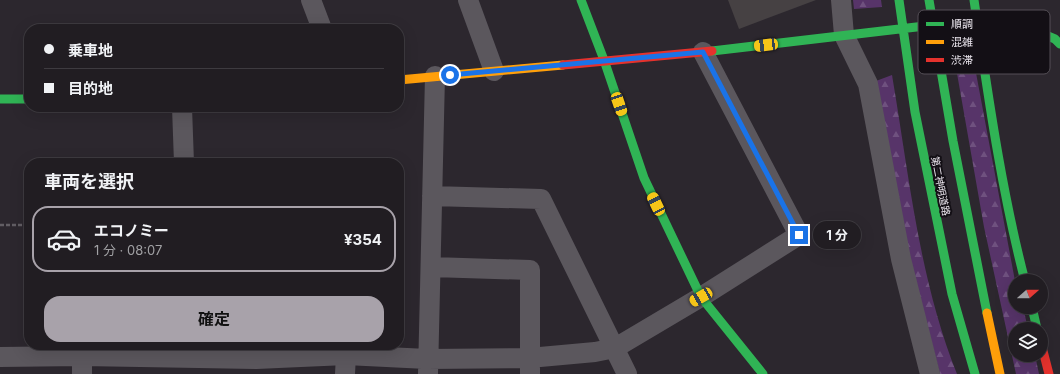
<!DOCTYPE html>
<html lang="ja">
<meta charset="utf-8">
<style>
:root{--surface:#211d22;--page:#2d2a2f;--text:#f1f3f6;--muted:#a2a2a5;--line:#3e3b40;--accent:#a8a2aa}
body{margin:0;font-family:Inter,"Noto Sans JP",sans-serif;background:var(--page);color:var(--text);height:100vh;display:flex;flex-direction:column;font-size:15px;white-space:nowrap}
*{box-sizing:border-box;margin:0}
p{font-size:13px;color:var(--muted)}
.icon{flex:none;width:22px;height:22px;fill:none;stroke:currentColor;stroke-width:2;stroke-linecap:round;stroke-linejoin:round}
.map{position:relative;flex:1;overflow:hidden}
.side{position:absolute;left:24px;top:158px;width:380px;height:192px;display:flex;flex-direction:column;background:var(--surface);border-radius:16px;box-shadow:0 4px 16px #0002,0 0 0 1px var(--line)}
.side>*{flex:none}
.guide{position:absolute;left:24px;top:24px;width:380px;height:88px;border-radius:16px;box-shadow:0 4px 16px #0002,0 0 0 1px var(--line);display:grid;align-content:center;height:88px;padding:0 20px;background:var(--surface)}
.needle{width:26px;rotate:69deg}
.tools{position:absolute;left:1008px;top:274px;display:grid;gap:8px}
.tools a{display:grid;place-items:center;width:40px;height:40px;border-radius:50%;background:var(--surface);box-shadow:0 4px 16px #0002,0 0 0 1px var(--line);font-size:20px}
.end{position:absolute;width:18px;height:18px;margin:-9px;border:5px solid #1a73e8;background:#fff;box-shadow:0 0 0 2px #fff}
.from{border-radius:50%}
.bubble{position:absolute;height:28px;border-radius:14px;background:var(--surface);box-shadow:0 4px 16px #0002,0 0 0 1px var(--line);font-size:13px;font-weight:700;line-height:28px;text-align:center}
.car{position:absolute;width:12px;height:24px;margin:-12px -6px;border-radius:5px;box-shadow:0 0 3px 1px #0007;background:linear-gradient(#f5c518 24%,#345 0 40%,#f5c518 0 76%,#345 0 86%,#f5c518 0)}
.guide b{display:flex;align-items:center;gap:14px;height:38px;font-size:15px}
.guide b+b{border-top:1px solid var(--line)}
.guide i{width:10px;height:10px;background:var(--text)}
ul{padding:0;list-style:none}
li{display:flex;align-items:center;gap:12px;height:66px;margin:0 8px 6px;padding:0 12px;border:2px solid transparent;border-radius:16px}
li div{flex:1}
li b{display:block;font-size:15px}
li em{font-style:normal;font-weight:700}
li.on{border-color:var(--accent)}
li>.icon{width:36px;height:36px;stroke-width:1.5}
h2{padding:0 20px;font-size:18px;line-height:48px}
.cta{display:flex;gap:8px;margin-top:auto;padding:8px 20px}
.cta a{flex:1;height:46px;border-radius:16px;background:var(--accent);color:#111;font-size:16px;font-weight:700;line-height:46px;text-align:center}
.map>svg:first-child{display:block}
</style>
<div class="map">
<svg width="1060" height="374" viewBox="0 0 1060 374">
<defs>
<pattern id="forest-firs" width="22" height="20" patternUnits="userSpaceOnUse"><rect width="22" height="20" fill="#573469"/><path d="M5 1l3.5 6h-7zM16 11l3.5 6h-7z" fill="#6f517f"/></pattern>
</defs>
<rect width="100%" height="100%" fill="#2c272e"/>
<path fill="url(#forest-firs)" d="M853 0H881L882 7 854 9Z
M955 62 976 73 1015 281V307H1023L1028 329H1015V355H1035L1039 374H1016L984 227Z
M892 75C909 175 919 279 957 374H940L904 237 876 81Z"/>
<path fill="#464143" d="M728 0H816L739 29Z"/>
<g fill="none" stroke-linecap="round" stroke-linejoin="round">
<path stroke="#625e64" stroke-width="2.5" stroke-dasharray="4 2" stroke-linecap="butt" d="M0 225H29"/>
<path stroke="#5b575d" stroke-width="20" d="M311 0 322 29
M468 0 494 71
M841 0 844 35 868 84 901 259 930 374
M182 107 184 163
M432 196 541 199 627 374
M432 267 530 270V374
M0 357 82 356 256 359 346 355 427 359 529 358 595 352 615 348 701 297 799 235 703 52
M82 374V356
M345 374 346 355
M428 374 435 76"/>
<path stroke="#30b455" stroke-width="9" d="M581 0 604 60 644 178 701 297 763 374
M899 0 915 112 952 294 975 374
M929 0 953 141 987 313
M974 0C988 94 1001 189 1025 281
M712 51 976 20 1017 23 1055 39 1060 44
M0 99H29
M1032 307 1037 329"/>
<path stroke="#ff9f0a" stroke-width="9" d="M399 80 563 65
M987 313 1000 374"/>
<path stroke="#e5322d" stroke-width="9" d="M563 65 712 51
M1041 343 1049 374"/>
</g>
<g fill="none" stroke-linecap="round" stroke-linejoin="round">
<path stroke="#1a73e8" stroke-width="5" d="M450 75 703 52 799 235"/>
</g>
<g text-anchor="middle" stroke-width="4" stroke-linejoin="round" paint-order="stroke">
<g font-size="10" fill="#eae5ed" stroke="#130f15">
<text transform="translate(941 186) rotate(79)" y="4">第二神明道路</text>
</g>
</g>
<rect x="918" y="10" width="132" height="64" rx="6" fill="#130f15" stroke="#544f56" stroke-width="1"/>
<rect x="926" y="22" width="18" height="4" fill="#30b455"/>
<rect x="926" y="40" width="18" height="4" fill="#ff9f0a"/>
<rect x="926" y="58" width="18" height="4" fill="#e5322d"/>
<g font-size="11" fill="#eae5ed">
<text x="951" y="28">順調</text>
<text x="951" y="46">混雑</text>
<text x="951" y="64">渋滞</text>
</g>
</svg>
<div class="tools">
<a><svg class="needle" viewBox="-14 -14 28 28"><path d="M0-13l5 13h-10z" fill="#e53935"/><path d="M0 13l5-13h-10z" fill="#a2a2a5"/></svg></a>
<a><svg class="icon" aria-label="layers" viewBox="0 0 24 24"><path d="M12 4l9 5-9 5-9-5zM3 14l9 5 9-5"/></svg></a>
</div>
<i class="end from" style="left:450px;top:75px"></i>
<i class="end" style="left:799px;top:235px"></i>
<div class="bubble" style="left:813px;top:221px;width:48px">1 分</div>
<i class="car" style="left:766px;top:45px;rotate:263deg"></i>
<i class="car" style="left:619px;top:104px;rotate:161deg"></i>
<i class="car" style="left:656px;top:204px;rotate:334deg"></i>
<i class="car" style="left:701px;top:297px;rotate:240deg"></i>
<div class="guide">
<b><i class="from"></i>乗車地</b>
<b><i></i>目的地</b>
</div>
<section class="side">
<h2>車両を選択</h2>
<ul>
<li class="on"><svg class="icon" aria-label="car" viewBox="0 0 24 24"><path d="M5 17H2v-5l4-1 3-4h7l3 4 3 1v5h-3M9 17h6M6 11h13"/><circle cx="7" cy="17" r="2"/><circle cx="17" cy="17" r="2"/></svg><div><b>エコノミー</b><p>1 分 · 08:07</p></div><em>¥354</em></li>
</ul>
<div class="cta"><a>確定</a></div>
</section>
</div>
